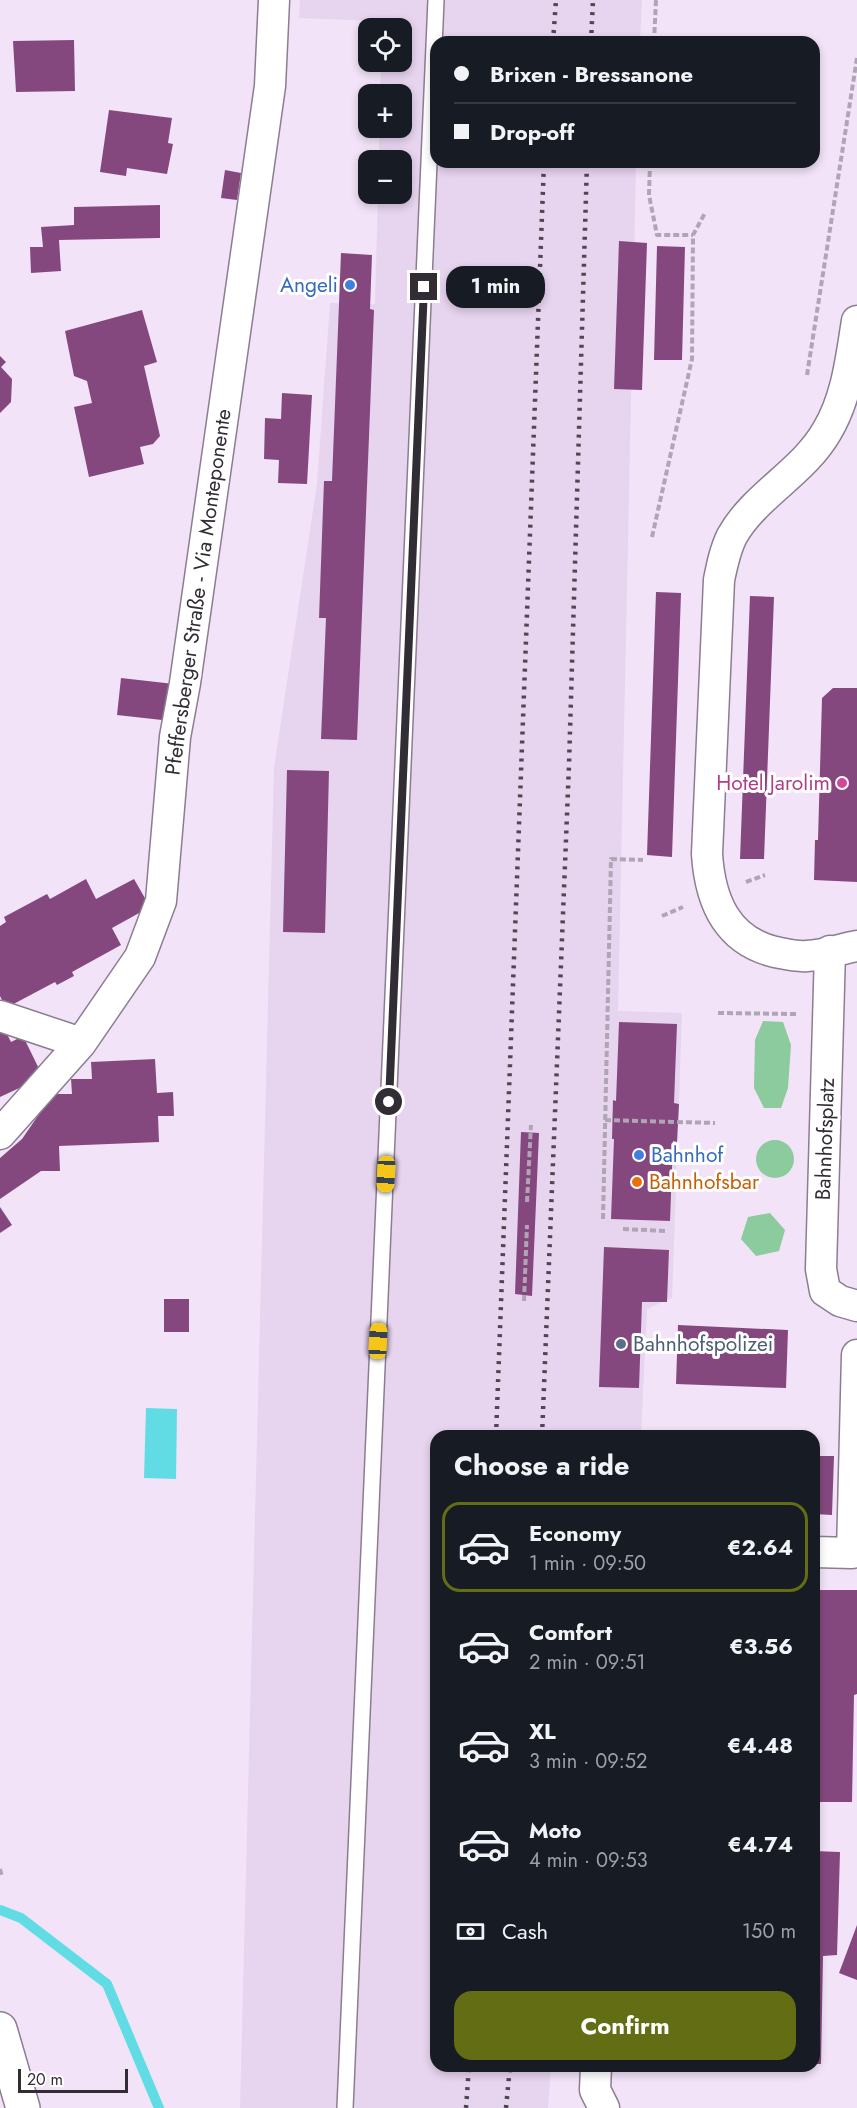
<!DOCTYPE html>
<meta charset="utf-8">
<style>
:root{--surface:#171b24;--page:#242831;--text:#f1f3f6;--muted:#9ea1a6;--line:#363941;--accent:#636d14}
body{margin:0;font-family:Jost,sans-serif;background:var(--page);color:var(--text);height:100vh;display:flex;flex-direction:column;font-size:22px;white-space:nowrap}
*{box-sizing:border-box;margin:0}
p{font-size:20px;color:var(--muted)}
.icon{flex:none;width:33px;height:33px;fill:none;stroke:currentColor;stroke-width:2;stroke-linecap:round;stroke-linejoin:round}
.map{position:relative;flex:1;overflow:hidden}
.details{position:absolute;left:430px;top:1430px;width:390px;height:642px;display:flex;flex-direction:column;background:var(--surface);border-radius:18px;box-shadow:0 3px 9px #0003}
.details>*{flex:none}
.guide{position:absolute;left:430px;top:36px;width:390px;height:132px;border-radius:18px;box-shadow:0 3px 9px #0003;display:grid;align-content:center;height:132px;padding:0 24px;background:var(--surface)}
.fabs{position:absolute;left:358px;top:18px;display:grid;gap:12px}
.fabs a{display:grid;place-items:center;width:54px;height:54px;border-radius:12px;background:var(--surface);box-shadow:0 3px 9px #0003;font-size:30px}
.scale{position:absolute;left:18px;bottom:15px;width:110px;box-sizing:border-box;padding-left:6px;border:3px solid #322d35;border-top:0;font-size:16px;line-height:21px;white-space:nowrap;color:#322d35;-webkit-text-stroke:4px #fff;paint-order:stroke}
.end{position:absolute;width:27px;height:27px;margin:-14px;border:8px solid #322d35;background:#fff;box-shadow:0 0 0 3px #fff}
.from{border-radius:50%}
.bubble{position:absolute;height:42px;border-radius:18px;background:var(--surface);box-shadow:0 3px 9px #0003;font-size:20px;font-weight:700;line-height:42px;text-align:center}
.car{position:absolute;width:18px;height:36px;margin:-18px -9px;border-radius:8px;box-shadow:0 0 4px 2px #0007;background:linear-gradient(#f5c518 24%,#345 0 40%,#f5c518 0 76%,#345 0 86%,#f5c518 0)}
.guide b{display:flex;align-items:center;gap:21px;height:57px;font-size:22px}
.guide b+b{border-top:2px solid var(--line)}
.guide i{width:15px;height:15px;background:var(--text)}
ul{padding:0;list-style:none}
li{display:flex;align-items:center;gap:18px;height:90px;margin:0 12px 9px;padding:0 12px;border:3px solid transparent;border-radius:18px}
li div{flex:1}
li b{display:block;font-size:22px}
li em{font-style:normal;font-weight:700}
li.active{border-color:var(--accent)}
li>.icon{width:54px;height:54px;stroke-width:1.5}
h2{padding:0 24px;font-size:27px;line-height:72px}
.pay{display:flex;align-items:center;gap:15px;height:66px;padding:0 24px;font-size:22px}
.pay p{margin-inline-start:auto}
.primary-button{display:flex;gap:12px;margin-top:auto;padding:12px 24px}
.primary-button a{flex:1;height:69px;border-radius:18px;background:var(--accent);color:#fff;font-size:24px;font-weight:700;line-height:69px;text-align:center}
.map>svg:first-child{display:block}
</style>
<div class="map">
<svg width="857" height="2108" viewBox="0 0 857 2108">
<rect width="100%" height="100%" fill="#f2e3f8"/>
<path fill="#e7d4ef" d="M300 0H642L640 42H436V162H636L618 1011 682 1013 672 1298 647 1309 641 1435 436 1436V2066H551L548 2108H240L274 768 317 484 330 303 375 304 378 194H402V160H379V128H402V94H380L381 62H402V28H382L381 21 299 18Z"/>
<path fill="#8bcb9d" d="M763 1021 783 1022 791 1045 788 1088 781 1108H764L754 1088 755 1040Z
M756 1159a19 19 0 1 1 38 0a19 19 0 1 1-38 0Z
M770 1213 785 1230 779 1251 756 1256 741 1239 748 1217Z"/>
<path fill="#61dce5" d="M146 1408 177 1409 176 1479 144 1478Z"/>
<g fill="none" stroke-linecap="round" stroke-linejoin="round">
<path stroke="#61dce5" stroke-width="10" d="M0 1910 21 1918 107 1984 159 2108"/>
</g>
<path fill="#85487e" d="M74 40 75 91 16 92 13 41Z
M109 110 172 118 168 143 173 144 167 174 127 168 126 176 100 172Z
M225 170 241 173 237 200 221 198Z
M160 205V238L59 240 61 271 31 273 30 247H43L41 227 74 225V207Z
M619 241 647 243 642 390 614 389Z
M657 246 685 247 682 360H654Z
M341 253 372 255 370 309 374 310 357 740 321 739 326 618H319L324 481H332Z
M142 310 157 362 144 366 160 436 153 444 140 447 144 464 89 477 74 407 92 403 87 381 74 376 65 331Z
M0 356 6 362 1 367 12 379 11 402 0 413Z
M282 393 312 395 307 484 278 483 279 460 264 459 265 418 281 419Z
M656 592 681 593 672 857 647 855Z
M750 596 774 597 764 859H740Z
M121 678 174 684 171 721 117 715Z
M833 688H857V882L814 880 815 840H818L822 698Z
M287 770 329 771 325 933 283 932Z
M86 879 96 899 134 879 150 907 112 928 121 945 72 972 74 976 57 985 55 982 6 1008 0 996V926L6 922 4 917 47 894 50 899Z
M619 1022 677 1024 674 1103 679 1104 677 1142 673 1141 670 1221 611 1219 614 1139H612L613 1100 616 1101Z
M3 1026 11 1042 23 1036 43 1077 0 1097V1028Z
M155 1059 157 1093 173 1092 174 1116H158L159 1142 59 1146 60 1171H41L0 1199V1158L22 1139 53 1094H72L71 1079H92L91 1062Z
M521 1132 539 1133 532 1296 515 1294Z
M0 1207 12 1225 0 1233Z
M604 1247 669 1250 667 1302H642L639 1388 599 1387Z
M164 1299H189V1332H164Z
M678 1325 788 1330 786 1388 676 1384Z
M814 1456H834L832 1515 814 1514Z
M814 1590H857V1694L854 1695 852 1802H814Z
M814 1851 840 1852 837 1955 823 1956 821 2064H814Z
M857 1925V1980L839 1973Z"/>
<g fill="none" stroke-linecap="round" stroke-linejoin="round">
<g stroke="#8b7e91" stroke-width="18">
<path id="service" d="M345 2108 436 0"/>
</g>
<g stroke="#8b7e91" stroke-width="33">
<path id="minor" d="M857 321C851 358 847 398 827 431 803 473 755 495 732 536 725 550 722 565 719 580L707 854C710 900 726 940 775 952 785 954 797 957 807 956 824 955 841 949 857 946
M830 951 821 1269 825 1291 840 1301 857 1306
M0 1016 81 1043
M0 1134 81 1043 140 957 161 901 175 737 185 683 270 86 274 0
M814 1552 852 1553 857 1355
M596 2066 595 2090 604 2108"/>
</g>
<g stroke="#8b7e91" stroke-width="36">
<path id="motorway" d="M0 2029 23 2108"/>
</g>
<path stroke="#b0a5b5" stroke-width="4" stroke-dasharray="6 3" stroke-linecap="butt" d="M654 42 656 0
M650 162 649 195 657 235H693
M807 375 857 58
M652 537 692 359 693 235 705 213
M746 882 765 875
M662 916 683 907
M718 1013 796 1014
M605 1120 715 1123
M527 1202 531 1125
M603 1219 611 859 643 860
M623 1229 667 1231
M524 1301 527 1225
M0 1869 2 1877"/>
<use href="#service" stroke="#fff" stroke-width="15"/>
<use href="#minor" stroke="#fff" stroke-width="30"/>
<use href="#motorway" stroke="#fff" stroke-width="33"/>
<path stroke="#4e4751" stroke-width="4.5" stroke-dasharray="3 6" stroke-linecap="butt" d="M553 42 556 0
M591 42 593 0
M496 1436 544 162
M542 1436 569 765 587 162
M466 2108 469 2066
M506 2108 510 2066"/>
</g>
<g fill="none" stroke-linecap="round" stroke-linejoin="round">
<path stroke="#322d35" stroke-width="8" d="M389 1102 424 287"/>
</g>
<g fill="#3f7fe0" stroke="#fff" stroke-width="2">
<circle cx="350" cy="285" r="6"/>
<circle cx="639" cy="1155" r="6"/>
</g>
<circle fill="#d1479c" stroke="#fff" stroke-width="2" cx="842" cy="783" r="6"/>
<circle fill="#e8710a" stroke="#fff" stroke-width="2" cx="637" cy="1182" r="6"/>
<circle fill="#5c6f8a" stroke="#fff" stroke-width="2" cx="621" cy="1344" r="6"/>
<g text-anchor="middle" stroke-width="6" stroke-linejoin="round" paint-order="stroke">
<g font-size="21" fill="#366cbe" stroke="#fff" text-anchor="end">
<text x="338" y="292">Angeli</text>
<text x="651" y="1162" text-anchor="start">Bahnhof</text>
</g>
<g font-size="21" fill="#322d35" stroke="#fff">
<text transform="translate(198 592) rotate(-82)" y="7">Pfeffersberger Straße - Via Monteponente</text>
<text transform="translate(825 1139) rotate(-88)" y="7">Bahnhofsplatz</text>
</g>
<g font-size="21" fill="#b23c85" stroke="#fff" text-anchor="end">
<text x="830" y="790">Hotel Jarolim</text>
</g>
<g font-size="21" fill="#c56008" stroke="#fff" text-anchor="start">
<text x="649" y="1189">Bahnhofsbar</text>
</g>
<g font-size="21" fill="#4e5e75" stroke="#fff" text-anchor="start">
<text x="633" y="1351">Bahnhofspolizei</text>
</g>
</g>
</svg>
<div class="fabs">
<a><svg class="icon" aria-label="locate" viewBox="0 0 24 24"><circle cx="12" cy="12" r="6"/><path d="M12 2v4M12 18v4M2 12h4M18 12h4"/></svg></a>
<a>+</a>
<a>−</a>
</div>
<div class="scale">20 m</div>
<i class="end from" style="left:389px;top:1102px"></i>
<i class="end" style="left:424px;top:287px"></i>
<div class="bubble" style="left:446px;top:266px;width:99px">1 min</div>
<i class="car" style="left:386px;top:1174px;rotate:183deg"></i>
<i class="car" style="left:378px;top:1341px;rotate:3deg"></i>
<div class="guide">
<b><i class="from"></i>Brixen - Bressanone</b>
<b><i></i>Drop-off</b>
</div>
<section class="details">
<h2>Choose a ride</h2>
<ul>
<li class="active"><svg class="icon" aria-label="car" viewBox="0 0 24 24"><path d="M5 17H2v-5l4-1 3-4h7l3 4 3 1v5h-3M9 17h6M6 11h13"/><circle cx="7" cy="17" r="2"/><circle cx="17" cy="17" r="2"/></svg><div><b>Economy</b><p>1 min · 09:50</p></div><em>€2.64</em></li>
<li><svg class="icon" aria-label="car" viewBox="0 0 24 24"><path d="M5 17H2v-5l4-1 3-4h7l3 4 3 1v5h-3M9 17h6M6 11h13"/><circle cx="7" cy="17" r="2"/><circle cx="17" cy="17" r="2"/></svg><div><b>Comfort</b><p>2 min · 09:51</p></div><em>€3.56</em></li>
<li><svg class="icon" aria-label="car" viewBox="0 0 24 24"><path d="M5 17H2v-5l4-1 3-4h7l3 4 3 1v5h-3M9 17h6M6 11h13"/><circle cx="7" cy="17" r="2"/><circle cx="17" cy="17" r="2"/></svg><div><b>XL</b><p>3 min · 09:52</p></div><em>€4.48</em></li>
<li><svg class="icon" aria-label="car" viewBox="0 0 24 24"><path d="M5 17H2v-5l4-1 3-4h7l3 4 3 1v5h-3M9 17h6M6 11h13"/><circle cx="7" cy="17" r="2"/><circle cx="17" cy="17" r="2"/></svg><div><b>Moto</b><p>4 min · 09:53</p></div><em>€4.74</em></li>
</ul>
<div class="pay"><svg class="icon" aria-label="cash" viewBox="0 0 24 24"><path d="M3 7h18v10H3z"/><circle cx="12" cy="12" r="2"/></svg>Cash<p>150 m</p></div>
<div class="primary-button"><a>Confirm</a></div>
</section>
</div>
